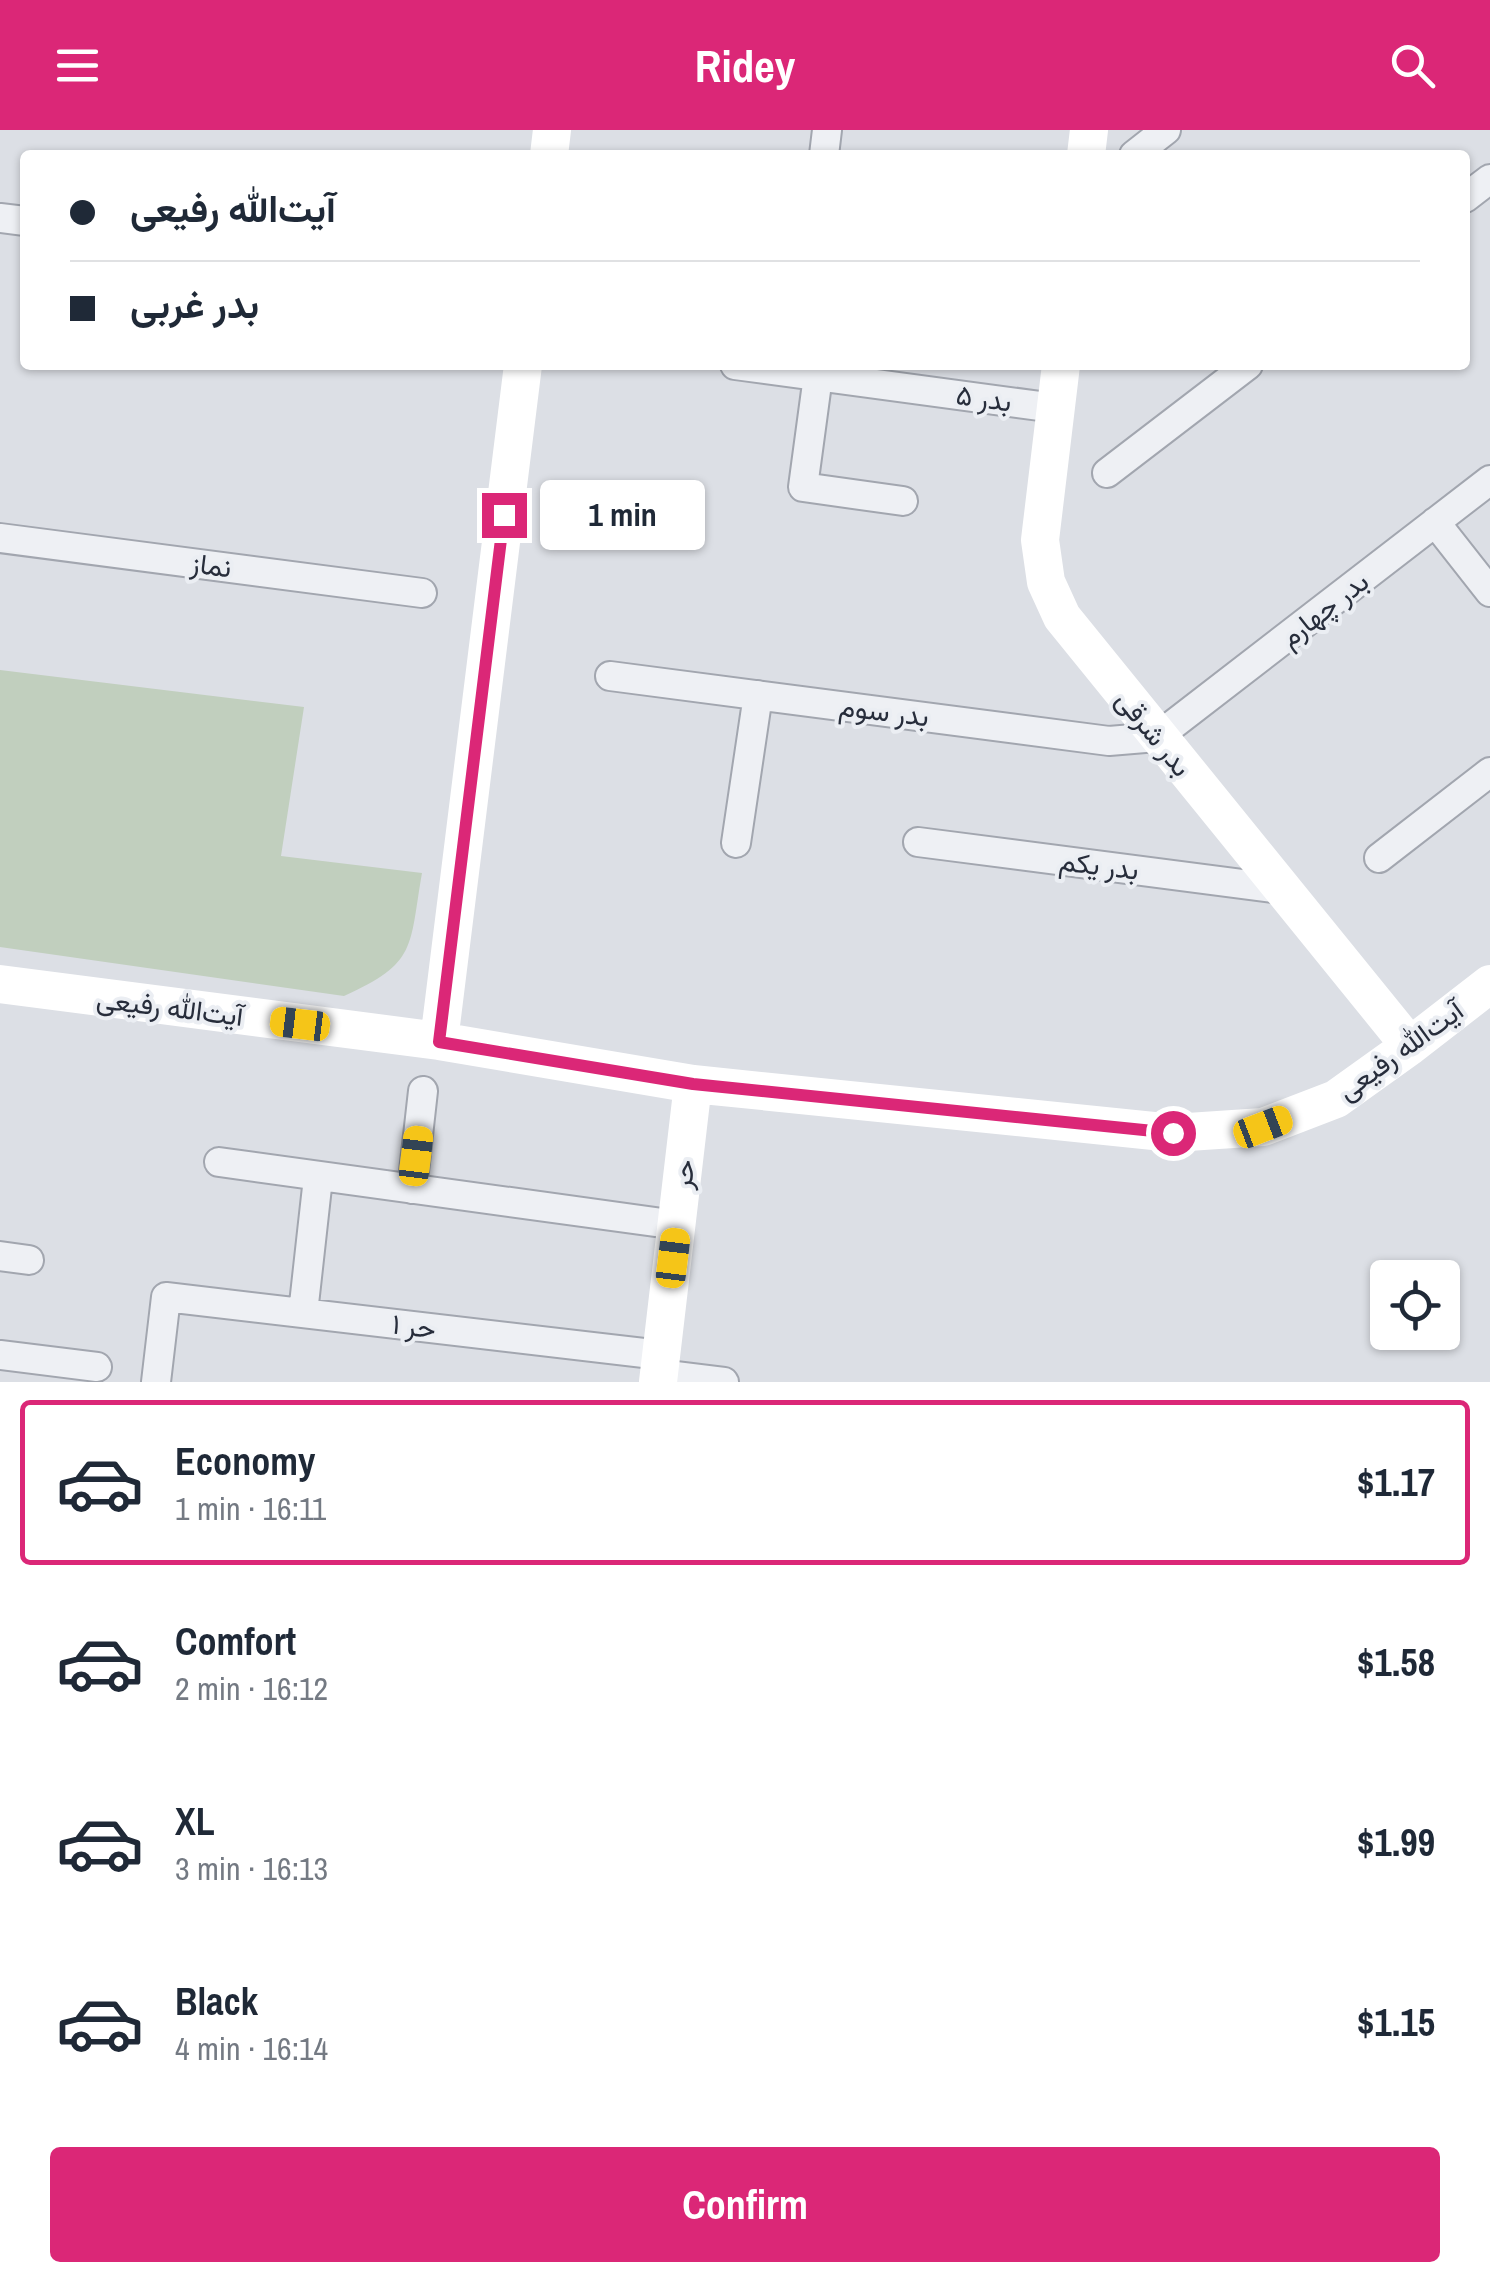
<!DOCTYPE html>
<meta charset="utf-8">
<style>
:root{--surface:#fff;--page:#f6f6f7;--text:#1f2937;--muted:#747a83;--line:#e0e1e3;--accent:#db2777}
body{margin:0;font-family:"Archivo Narrow",Vazirmatn,sans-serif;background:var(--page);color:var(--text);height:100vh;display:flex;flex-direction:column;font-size:38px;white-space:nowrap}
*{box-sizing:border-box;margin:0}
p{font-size:32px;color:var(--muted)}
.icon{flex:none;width:55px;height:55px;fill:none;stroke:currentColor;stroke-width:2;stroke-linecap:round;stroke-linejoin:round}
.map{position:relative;height:1252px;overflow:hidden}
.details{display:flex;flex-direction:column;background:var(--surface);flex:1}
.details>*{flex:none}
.hud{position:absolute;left:20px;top:20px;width:1450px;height:220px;border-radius:10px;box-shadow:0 2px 8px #0004;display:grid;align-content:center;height:220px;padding:0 50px;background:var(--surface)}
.tools{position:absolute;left:1370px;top:1130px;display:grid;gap:20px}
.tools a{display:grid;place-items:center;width:90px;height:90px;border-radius:10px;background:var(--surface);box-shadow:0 2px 8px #0004;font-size:50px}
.end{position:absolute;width:45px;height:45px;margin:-22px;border:12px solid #db2777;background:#fff;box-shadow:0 0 0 5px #fff}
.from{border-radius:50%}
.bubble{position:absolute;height:70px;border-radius:10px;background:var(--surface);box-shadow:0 2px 8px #0004;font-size:32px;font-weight:700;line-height:70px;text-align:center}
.car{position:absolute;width:30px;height:60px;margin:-30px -15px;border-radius:12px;box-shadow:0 0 8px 2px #0007;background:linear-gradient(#f5c518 24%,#345 0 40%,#f5c518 0 76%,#345 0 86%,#f5c518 0)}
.hud b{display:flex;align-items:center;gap:35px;height:95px;font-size:38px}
.hud b+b{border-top:2px solid var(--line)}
.hud i{width:25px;height:25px;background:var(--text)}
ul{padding:18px 0 0;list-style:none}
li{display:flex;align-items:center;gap:30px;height:165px;margin:0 20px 15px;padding:0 30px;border:5px solid transparent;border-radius:10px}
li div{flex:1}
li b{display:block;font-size:38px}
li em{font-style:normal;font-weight:700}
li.selected{border-color:var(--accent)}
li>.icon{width:90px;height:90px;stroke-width:1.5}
.cta{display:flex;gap:20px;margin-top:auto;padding:20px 50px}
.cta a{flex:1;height:115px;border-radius:10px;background:var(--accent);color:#fff;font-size:40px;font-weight:700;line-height:115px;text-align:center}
header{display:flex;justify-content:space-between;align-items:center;height:130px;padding:0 50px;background:var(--accent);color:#fff;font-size:45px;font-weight:700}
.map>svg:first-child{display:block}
</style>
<header><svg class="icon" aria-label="menu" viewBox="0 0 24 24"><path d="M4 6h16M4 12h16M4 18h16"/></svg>Ridey<svg class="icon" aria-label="search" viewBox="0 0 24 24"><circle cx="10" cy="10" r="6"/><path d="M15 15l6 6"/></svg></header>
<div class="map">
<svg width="1490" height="1252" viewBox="0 0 1490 1252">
<rect width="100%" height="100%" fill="#dcdfe5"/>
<path fill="#c1cfbe" d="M0 540 304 577 281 726 422 743C409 817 418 833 344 866L0 817Z"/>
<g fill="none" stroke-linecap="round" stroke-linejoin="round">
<g stroke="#a2a6af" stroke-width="32">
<path id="street" d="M824 25 827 0
M1134 25 1166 0
M1465 68 1490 49
M0 88 25 91
M735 235 1055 278
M818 246 803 357 903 371
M1107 343 1248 235
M1435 392 1490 462
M0 408 422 463
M610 546 1109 611 1157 607 1490 350
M918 712 1281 759
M736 713 758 565
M1379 728 1490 642
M219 1032 677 1095
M412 1059 423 961
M0 1126 29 1130
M303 1183 318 1048
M0 1225 97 1237
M659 1244 724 1252
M156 1252 166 1167 661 1225"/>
</g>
<use href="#street" stroke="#eef0f4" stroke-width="28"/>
<path stroke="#fff" stroke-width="38" d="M549 25 552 0
M1086 25 1089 0
M1061 235 1040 410 1046 452 1062 487 1410 916
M0 854 439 911 693 954 1173 1003 1263 997 1336 969 1410 916 1490 854
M439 911 523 235
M658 1252 693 954"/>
</g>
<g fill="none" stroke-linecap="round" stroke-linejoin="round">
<path stroke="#db2777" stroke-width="12" d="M504 385 439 912 693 954 1173 1003"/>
</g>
<g text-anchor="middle" stroke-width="8" stroke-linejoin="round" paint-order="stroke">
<g font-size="28" fill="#272d3b" stroke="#ebeef3">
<text transform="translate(984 268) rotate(8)" y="10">بدر ۵</text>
<text transform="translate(211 435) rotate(7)" y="10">نماز</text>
<text transform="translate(1324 479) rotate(-38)" y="10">بدر چهارم</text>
<text transform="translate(884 581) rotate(7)" y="10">بدر سوم</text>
<text transform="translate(1154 603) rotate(51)" y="10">بدر شرقی</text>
<text transform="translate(1099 735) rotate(7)" y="10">بدر یکم</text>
<text transform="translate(170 877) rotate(7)" y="10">آیت‌الله رفیعی</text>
<text transform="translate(1400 920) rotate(-36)" y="10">آیت‌الله رفیعی</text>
<text transform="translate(683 1044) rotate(-83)" y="10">حر</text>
<text transform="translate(414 1196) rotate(7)" y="10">حر ۱</text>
</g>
</g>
</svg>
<div class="tools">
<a><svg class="icon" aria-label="locate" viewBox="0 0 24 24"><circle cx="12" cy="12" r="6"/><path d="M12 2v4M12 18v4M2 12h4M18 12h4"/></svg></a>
</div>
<i class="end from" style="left:1173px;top:1003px"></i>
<i class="end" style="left:504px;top:385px"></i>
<div class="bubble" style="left:540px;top:350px;width:165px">1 min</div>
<i class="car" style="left:300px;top:894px;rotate:277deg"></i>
<i class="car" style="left:1263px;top:997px;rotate:69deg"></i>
<i class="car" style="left:416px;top:1026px;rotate:7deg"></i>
<i class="car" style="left:673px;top:1128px;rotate:7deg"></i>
<div class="hud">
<b><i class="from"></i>آیت‌الله رفیعی</b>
<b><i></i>بدر غربی</b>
</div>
</div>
<section class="details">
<ul>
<li class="selected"><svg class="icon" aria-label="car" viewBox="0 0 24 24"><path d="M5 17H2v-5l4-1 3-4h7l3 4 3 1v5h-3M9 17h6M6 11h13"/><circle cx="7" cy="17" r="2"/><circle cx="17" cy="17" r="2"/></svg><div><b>Economy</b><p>1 min · 16:11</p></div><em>$1.17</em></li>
<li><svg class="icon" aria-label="car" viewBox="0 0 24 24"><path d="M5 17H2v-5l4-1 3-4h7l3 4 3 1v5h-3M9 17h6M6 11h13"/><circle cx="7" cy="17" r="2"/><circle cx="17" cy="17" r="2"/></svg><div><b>Comfort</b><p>2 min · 16:12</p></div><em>$1.58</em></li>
<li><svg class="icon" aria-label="car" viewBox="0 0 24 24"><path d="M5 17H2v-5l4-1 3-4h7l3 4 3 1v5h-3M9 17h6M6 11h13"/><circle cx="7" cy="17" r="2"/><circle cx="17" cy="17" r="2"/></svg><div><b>XL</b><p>3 min · 16:13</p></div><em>$1.99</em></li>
<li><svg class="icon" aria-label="car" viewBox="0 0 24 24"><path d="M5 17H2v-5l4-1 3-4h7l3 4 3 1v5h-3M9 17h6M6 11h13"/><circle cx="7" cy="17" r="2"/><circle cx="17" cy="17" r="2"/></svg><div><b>Black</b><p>4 min · 16:14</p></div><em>$1.15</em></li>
</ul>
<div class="cta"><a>Confirm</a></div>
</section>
